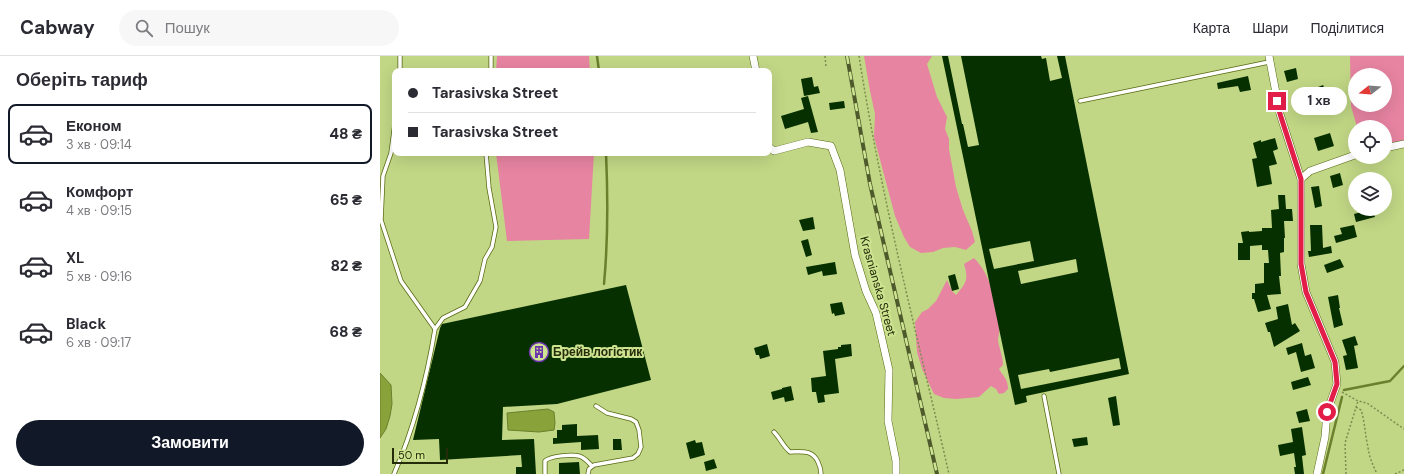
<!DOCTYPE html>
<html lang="uk">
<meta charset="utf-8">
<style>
:root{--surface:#fff;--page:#f7f7f7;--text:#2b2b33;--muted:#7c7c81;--line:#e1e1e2;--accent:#111827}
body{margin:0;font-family:"DM Sans",sans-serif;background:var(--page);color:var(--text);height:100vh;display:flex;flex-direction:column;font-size:15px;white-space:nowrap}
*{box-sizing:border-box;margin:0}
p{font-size:13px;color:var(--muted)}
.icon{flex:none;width:22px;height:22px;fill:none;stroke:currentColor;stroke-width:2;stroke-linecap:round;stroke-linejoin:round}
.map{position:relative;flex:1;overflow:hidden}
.drawer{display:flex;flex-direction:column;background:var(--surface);width:380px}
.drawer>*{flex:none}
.guide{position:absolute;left:12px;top:12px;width:380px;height:88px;border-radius:8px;box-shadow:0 4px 16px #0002;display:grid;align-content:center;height:88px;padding:0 16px;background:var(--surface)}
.needle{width:26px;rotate:253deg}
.fabs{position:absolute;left:968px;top:12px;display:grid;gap:8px}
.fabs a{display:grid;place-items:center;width:44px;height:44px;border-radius:50%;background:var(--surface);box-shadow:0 4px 16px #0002;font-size:20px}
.scale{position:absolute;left:12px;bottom:10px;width:56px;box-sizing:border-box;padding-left:4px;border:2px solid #242c0a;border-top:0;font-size:11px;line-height:14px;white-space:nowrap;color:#242c0a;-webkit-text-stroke:3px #cee491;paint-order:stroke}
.end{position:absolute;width:18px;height:18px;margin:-9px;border:5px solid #e11d48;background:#fff;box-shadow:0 0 0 2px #fff}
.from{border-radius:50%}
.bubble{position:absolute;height:28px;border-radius:14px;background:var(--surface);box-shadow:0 4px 16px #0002;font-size:13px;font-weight:800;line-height:28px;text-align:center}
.guide b{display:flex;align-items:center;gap:14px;height:38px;font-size:15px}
.guide b+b{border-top:1px solid var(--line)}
.guide i{width:10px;height:10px;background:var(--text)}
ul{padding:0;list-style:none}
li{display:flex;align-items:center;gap:12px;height:60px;margin:0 8px 6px;padding:0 8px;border:2px solid transparent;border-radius:8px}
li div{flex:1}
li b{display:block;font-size:15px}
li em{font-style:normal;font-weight:800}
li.on{border-color:var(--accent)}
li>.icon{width:36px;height:36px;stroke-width:1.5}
h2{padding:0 16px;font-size:18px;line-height:48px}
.cta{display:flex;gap:8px;margin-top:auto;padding:8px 16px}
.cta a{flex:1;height:46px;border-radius:24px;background:var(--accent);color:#fff;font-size:16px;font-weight:800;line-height:46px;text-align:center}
header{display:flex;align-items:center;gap:24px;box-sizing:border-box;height:56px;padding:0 20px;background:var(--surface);border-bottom:1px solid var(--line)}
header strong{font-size:19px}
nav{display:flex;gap:22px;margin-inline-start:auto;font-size:14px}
.search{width:280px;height:36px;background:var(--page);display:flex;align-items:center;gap:10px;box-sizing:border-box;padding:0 14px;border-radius:22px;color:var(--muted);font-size:15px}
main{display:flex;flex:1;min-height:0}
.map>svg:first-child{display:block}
</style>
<header>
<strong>Cabway</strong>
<div class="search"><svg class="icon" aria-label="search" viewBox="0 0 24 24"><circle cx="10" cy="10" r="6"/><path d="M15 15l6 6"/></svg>Пошук</div>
<nav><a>Карта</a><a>Шари</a><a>Поділитися</a></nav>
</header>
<main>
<section class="drawer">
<h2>Оберіть тариф</h2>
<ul>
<li class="on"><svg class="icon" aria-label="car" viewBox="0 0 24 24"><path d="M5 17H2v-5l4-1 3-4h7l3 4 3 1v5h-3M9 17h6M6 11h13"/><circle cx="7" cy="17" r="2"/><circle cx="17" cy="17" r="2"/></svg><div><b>Економ</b><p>3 хв · 09:14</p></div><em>48 ₴</em></li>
<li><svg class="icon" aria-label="car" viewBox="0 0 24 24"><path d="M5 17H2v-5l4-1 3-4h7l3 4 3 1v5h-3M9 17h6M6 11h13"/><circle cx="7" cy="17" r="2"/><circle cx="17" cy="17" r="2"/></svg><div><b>Комфорт</b><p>4 хв · 09:15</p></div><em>65 ₴</em></li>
<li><svg class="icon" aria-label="car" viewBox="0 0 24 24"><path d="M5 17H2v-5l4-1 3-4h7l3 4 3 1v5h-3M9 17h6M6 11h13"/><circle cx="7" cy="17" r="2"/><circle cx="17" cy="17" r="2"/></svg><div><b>XL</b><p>5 хв · 09:16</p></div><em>82 ₴</em></li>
<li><svg class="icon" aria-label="car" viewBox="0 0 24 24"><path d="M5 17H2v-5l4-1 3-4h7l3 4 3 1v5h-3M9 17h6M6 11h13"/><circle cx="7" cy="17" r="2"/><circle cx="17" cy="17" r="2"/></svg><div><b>Black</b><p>6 хв · 09:17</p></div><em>68 ₴</em></li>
</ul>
<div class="cta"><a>Замовити</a></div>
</section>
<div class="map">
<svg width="1024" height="418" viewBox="0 0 1024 418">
<rect width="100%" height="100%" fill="#c1d785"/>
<path fill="#e784a2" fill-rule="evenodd" d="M117 0H209L210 15H116Z
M484 0H552L547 8 557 41 567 61 565 73 569 83V93L576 131 583 154 592 175 595 186 586 194 575 191 563 192 553 196 541 197 530 191 524 181 515 160 494 81 495 58 490 35Z
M970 0H1024V86L1005 91V71H977L971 50ZM975 19H1005V49H975Z
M116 97H214L209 183 127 185Z
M594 202C612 220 616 247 619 272 620 276 618 280 618 284 619 292 623 300 623 309L619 313C623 320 628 323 628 333L624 337 619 338 616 333 611 330 599 341 576 343 564 342 554 338 542 313 537 296 535 266 542 256 548 253 556 245 567 224 572 235 576 239C586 227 589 224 584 208Z"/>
<path fill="#8aa23a" stroke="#6b7f2c" d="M0 317 11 329 12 348 10 360 6 373 0 382Z
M168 353 174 356 175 367 174 374 159 376 128 374 127 357Z"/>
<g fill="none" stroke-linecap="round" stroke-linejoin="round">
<path stroke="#6b7f2c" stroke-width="2.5" d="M217 0 219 15
M224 228C228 185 228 141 226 97
M964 334 1010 325 1024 310
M943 418 962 341"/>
</g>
<path fill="#073001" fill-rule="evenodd" d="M562 0H568L582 68H583L588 91 599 89 581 0H661L662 3 666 2 670 25 682 22 677 0H685L749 318 646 340 647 346 635 349ZM650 185 654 205 614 213 609 193ZM696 203 698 216 641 228 638 215ZM739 302 741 313 641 333 638 319 669 313 670 316Z
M916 12 918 23 907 26 904 15Z
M868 20 871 34 860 36 858 30 838 33 837 27Z
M432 21 434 31 438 30 440 37 424 40 421 23Z
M943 29 947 38 929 44 926 36Z
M428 40 438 76 431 77 428 66 405 73 401 60 424 53 421 42Z
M464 45 465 52 450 54 449 47Z
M950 77 954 90 938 95 934 82Z
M895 82 898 93 893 95 897 108 889 110 892 128 877 131 872 103 877 102 873 87 881 84V86Z
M960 117 963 129 953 132 950 120Z
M939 130 942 150 935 152 931 131Z
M898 139H905L906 153H912L913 165H904L905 182H904V196L900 197 901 220H899L901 238 887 239 891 253 878 256 874 243H872V237H875V228L884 227V207H889L888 194H882V189L870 190V204H858V187H863L861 176 869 175V176L882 175V172H892L891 154 899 153Z
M993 153 995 161 976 166 974 158Z
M433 161 435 173 423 175 419 164Z
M930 169H942L943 192 951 190 952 197 929 201 928 195H931Z
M974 169 977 181 956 187 954 180 962 178 960 172Z
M428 183 432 199 426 201 421 185Z
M960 203 964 211 947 217 944 209Z
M455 206 457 218 443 220 442 215 428 219 426 211Z
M575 218 579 233 572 235 568 220Z
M246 229 271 324 177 348 123 351 122 384 154 383 156 418H136V411H142L141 399 60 404 59 383 33 384 60 272 62 268Z
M958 239 960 252H959L963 269 954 272 948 241Z
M462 246 465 258 455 260 454 257 452 258 450 248Z
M908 248 912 269 915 267 920 275 894 291 890 276H888L885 267 898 263 896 251Z
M975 280 978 289 974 290 978 312 966 314 963 300 967 299 962 284Z
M922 287 925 300 931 298 935 312 921 316 916 296 908 299 906 292Z
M387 288 390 300 380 303 379 299H376L374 292Z
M471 288 472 300 455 303 459 337 444 339 445 346 438 347 436 336H432L431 322 446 320 443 295 458 293V291H461V289Z
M928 321 931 329 913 334 911 326Z
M411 330 414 344 405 346 404 341 393 344 391 336 402 333V332Z
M736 340 740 369 733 370 728 342Z
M927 353 930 365 919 367 916 356Z
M197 368V380L218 379 219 393 201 394V386L173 388V382H177V374H182V369Z
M922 371 926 399 922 400 924 418H915L914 411H916L914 397 900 400 898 389 913 386 911 373Z
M707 381 708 389 694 391 692 383Z
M233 383H241L242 394H233Z
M315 384 316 387 322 386 325 399 310 403 306 387Z
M334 403 337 412 326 415 324 406Z
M199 406 200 418H179V407Z"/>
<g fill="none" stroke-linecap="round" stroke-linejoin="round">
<g stroke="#586912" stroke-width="5">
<path id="service" d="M20 15V0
M111 15V0
M700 45 889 6
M55 273 63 262 85 251 100 225 105 203 112 191 116 171 109 132 106 97
M664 340 679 418
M394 376C400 382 403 390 410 396 421 396 432 393 438 406 440 410 441 413 441 418
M14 418C34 372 47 322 55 273L21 225 1 164 3 120 11 97 15 67
M165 418V405C170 400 192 398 199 400 204 401 208 406 212 410
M208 418 209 413 214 409 253 402 258 398 261 391 259 374 256 366 251 363 227 357 216 350"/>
</g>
<g stroke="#586912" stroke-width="8">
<path id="minor" d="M373 0 376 15
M889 0 900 58 921 123V208L926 236 955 306 957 328 947 356 945 381 937 418
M389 91 394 95 428 86 451 90 460 114 475 199 486 235 496 257 509 314 508 365 516 405V418
M1005 92 1024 88
M921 123 930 115 975 99"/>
</g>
<path stroke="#7d8c4f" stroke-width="1.5" stroke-dasharray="2 2" stroke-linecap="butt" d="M445 0 446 11
M479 0C501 141 537 279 569 418
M962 336 978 345 987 347 1024 373
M976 351 981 354C985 366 985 379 988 391 989 401 993 409 997 418
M966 418 965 387 978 345
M1015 418 1024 414"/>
<use href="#service" stroke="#fff" stroke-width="3.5"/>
<use href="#minor" stroke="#fff" stroke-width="7"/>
<g stroke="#4e5a2b" stroke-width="4">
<path id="rail" d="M467 0 490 128 557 418"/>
</g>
<use href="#rail" stroke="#cee491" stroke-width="2.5" stroke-dasharray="8" stroke-linecap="butt"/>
</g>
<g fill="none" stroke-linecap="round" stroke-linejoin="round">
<path stroke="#e11d48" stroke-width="5" d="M897 45 900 58 921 123V208L926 236 955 306 957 328 947 356"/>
</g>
<defs>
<g id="building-ring" transform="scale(1)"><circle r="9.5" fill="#cee491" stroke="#6c35ac" stroke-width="1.5"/><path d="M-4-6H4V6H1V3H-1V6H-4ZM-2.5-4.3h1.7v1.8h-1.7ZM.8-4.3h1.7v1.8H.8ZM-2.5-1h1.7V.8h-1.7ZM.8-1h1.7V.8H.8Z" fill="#6c35ac"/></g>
</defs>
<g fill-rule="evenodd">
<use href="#building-ring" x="159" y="296"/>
</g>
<g text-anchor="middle" stroke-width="4" stroke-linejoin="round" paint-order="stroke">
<g font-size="12" fill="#242c0a" stroke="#cee491">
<text transform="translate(498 230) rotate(74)" y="4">Krasnianska Street</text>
</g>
<g font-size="12" font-weight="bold" fill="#242c0a" stroke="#cee491" text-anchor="start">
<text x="173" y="300">Брейв логістик</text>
</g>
</g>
</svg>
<div class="fabs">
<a><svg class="needle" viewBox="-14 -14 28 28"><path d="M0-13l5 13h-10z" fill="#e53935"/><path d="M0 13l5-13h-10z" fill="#7c7c81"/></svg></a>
<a><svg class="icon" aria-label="locate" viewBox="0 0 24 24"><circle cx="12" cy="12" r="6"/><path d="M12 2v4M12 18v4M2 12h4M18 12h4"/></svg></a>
<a><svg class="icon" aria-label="layers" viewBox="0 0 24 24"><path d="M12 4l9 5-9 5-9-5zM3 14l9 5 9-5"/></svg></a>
</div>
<div class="scale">50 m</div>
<i class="end from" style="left:947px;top:356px"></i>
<i class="end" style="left:897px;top:45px"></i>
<div class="bubble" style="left:911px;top:31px;width:56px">1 хв</div>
<div class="guide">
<b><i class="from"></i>Tarasivska Street</b>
<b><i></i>Tarasivska Street</b>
</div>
</div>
</main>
